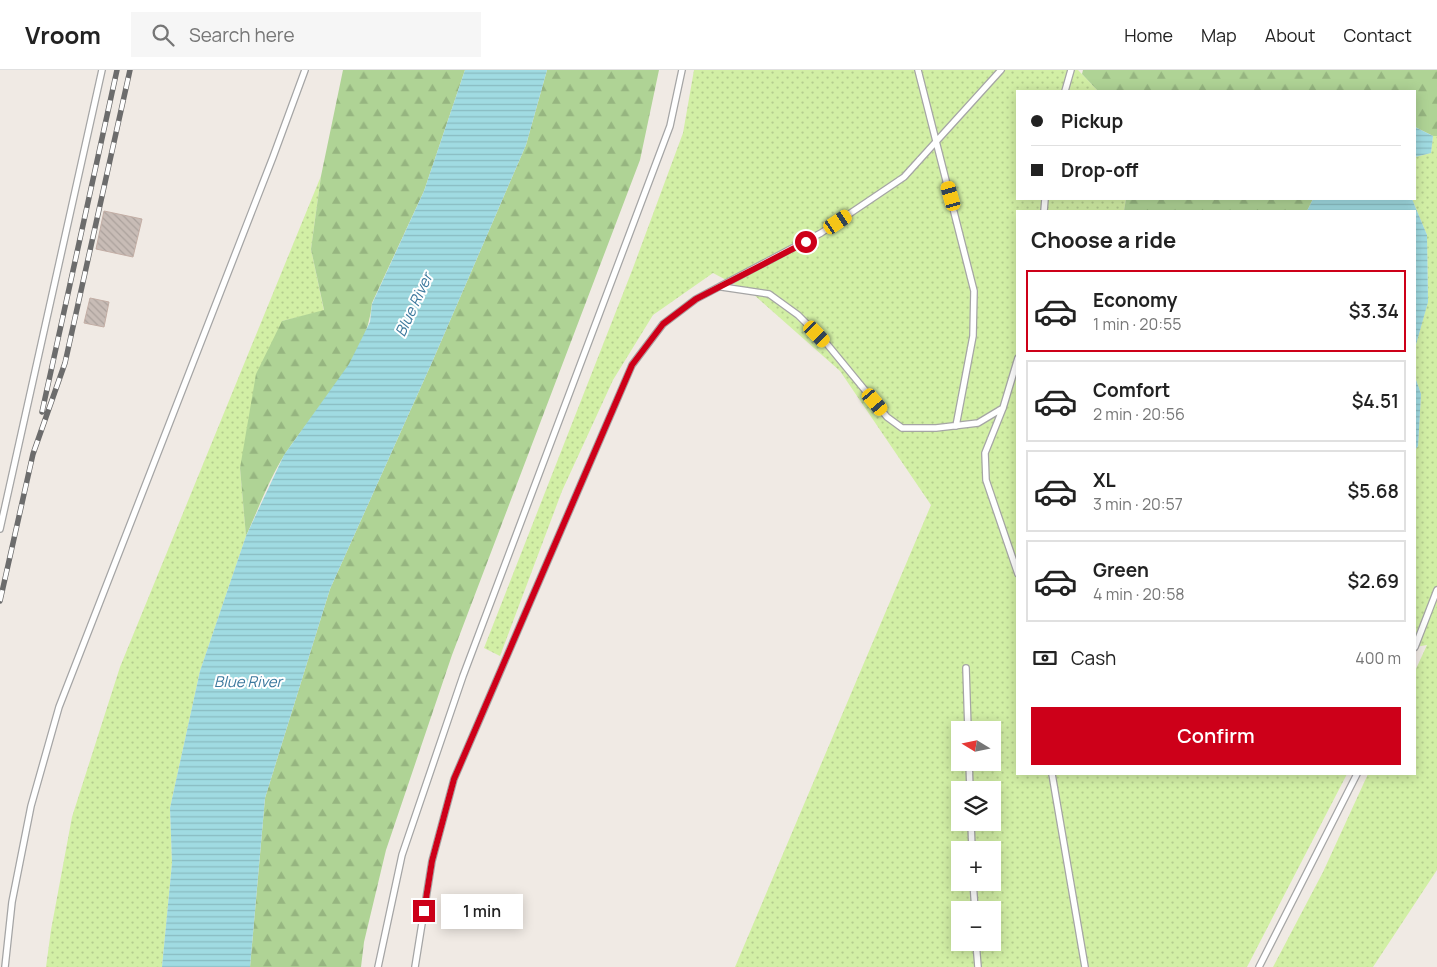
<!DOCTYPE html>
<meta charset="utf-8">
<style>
:root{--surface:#fff;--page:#f6f6f6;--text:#222;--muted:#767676;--line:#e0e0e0;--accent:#cd0019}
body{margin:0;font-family:Manrope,sans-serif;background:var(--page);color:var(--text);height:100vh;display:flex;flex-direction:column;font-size:19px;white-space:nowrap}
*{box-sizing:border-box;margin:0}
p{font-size:16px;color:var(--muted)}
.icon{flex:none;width:28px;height:28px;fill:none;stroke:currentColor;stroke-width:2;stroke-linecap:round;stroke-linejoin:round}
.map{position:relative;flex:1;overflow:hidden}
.side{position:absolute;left:1016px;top:140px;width:400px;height:565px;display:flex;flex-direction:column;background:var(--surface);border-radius:0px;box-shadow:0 2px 12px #0003}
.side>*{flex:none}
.hud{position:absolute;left:1016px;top:20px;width:400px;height:110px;border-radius:0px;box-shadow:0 2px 12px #0003;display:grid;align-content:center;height:110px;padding:0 15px;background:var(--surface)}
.needle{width:32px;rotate:280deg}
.tools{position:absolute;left:951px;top:651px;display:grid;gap:10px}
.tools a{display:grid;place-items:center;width:50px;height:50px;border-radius:0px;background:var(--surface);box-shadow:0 2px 12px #0003;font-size:25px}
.end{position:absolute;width:22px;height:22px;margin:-11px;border:6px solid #cd0019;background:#fff;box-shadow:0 0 0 2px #fff}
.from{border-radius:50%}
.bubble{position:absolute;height:35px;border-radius:0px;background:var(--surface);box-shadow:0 2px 12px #0003;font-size:16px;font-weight:600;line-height:35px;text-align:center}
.car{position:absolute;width:15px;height:30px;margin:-15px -8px;border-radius:6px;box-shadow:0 0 4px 1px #0007;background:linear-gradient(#f5c518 24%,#345 0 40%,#f5c518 0 76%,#345 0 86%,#f5c518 0)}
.hud b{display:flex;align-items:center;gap:18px;height:48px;font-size:19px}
.hud b+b{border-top:1px solid var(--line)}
.hud i{width:12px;height:12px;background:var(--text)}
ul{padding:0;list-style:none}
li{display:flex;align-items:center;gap:15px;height:82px;margin:0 10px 8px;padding:0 5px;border:2px solid var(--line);border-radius:0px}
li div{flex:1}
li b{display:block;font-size:19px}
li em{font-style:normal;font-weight:600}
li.active{border-color:var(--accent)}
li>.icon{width:45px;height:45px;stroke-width:1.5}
h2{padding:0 15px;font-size:22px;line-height:60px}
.pay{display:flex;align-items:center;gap:12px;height:55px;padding:0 15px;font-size:19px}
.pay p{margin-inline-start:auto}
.button{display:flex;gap:10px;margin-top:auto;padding:10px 15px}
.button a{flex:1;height:58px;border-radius:0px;background:var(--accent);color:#fff;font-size:20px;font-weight:600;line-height:58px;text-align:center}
header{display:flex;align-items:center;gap:30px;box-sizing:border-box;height:70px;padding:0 25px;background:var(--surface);border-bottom:1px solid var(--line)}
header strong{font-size:24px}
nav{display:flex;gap:28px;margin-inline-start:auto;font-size:18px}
.search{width:350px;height:45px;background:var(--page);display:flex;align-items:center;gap:12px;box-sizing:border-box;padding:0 18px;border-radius:0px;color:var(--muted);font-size:19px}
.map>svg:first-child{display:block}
</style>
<header>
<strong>Vroom</strong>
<div class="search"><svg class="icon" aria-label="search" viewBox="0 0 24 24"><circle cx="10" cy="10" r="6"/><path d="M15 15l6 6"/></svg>Search here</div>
<nav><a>Home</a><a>Map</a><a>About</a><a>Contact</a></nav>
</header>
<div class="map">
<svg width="1437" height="897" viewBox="0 0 1437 897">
<defs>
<pattern id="grass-dots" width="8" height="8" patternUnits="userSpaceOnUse" patternTransform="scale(1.25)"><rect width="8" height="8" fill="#d2efa5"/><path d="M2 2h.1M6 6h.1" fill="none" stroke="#b4cc8e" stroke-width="1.8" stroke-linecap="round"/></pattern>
<pattern id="forest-firs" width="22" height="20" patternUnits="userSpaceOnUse" patternTransform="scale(1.25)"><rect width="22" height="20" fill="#afd395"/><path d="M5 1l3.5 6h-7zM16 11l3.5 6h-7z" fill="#96b580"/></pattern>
<pattern id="water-rules" width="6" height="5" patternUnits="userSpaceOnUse" patternTransform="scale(1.25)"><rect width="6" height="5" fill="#a0dbe2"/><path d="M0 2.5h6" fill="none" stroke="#89bcc1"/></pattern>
<pattern id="building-back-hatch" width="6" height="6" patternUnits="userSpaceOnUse" patternTransform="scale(1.25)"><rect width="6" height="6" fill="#c8bcb6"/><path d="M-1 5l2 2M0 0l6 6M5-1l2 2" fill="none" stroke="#aba19c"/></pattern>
</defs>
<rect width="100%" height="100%" fill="#f0eae4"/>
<path fill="url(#grass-dots)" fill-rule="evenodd" d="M694 0H1078L1098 21H1018V129H1126L1124 141H1018V704H1347L1247 897H735L931 435 840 301 753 224 713 203 653 245 613 310 562 421 500 586 484 578 633 198 683 63ZM960 660H992V692H960ZM960 720H992V752H960ZM960 780H992V812H960ZM960 840H992V872H960Z
M1433 66H1437V800L1373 897H1273L1323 802 1368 704H1415V601L1427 575 1415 577V380L1418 376 1421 324 1415 307V278L1428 231 1427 165 1412 129H1415V87L1431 83Z
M321 106 311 179 324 241 282 251 240 398 246 466 200 601 170 738 172 793 162 897H46L51 860 72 747 120 597Z"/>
<path fill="url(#forest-firs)" d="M343 0H465L424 121 372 233C367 291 316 337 285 384 269 409 258 440 246 466L240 398 256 304 282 251 324 240 311 179 321 106Z
M547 0H659L640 90 452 585 386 780 364 872 361 897H250L265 728 330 519 433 290 526 75Z
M1083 0H1437V66H1433L1415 57V21H1098L1082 4Z
M1126 129H1313L1307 141H1124Z"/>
<path fill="url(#water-rules)" d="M465 0H547L526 75 433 290 330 519 265 728 250 897H162L172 793 170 738 200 601 246 466 284 385 349 294 370 252 372 234 424 121Z
M1415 57 1433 66 1431 83 1415 87Z
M1313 129H1412L1427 165 1428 232 1415 278V141H1307Z
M1415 307 1421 324 1418 376 1415 380Z"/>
<path fill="url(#building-back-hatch)" stroke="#c3aea5" d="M104 141 142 149 133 187 96 179Z
M90 228 109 232 104 257 84 253Z"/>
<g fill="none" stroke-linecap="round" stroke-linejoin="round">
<g stroke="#a5a5a5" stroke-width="8">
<path id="service" d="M918 0 974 221 973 266 956 356
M1065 21 1071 0
M1044 141 1045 129
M722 217 769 224 798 245 827 274 887 347 902 358H936L978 353 1003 338
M1018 288 1003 338 985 383 986 410 1018 504
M0 459 102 0
M1415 577 1437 520
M966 598 968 660
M969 692 970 720
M1052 704 1085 897
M971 752 972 780
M973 812 975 840
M976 872 978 897
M5 897 12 832 31 736 59 637 273 87 305 0
M378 897 402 785 463 606 670 56 682 0
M415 897 432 791 454 709 632 295 663 254 696 229 821 163 904 107 1001 0
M1259 897 1357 704"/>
</g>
<use href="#service" stroke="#fff" stroke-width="5.5"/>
<g stroke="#6c6c6c" stroke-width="5.5">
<path id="rail" d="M42 342 117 0
M0 531 33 384 65 293 130 0"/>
</g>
<use href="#rail" stroke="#fff" stroke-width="4" stroke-dasharray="11" stroke-linecap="butt"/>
</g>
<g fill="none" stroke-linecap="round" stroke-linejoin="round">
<path stroke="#cd0019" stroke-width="6" d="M424 841 432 791 454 709 632 295 663 254 696 229 806 172"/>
</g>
<g text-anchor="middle" stroke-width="4" stroke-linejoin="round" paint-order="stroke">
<g font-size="15" font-style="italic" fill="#3b789d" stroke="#fff">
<text transform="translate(414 235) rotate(-65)" y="5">Blue River</text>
<text x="248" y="617">Blue River</text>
</g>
</g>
</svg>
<div class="tools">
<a><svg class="needle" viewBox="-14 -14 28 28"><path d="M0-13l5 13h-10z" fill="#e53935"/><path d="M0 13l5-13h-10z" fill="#767676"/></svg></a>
<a><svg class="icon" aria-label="layers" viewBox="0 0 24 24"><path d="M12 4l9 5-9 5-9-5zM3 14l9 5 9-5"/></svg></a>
<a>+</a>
<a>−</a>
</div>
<i class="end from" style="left:806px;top:172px"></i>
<i class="end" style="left:424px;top:841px"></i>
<div class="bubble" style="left:441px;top:824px;width:82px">1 min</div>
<i class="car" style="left:951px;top:126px;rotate:344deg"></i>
<i class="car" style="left:838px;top:152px;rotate:56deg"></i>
<i class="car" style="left:817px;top:264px;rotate:136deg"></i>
<i class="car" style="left:875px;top:332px;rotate:140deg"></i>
<div class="hud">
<b><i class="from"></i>Pickup</b>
<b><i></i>Drop-off</b>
</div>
<section class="side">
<h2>Choose a ride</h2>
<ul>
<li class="active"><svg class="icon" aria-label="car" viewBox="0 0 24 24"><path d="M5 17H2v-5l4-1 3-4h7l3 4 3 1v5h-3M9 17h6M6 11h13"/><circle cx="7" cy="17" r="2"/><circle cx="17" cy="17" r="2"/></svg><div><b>Economy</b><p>1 min · 20:55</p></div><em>$3.34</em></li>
<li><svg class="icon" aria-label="car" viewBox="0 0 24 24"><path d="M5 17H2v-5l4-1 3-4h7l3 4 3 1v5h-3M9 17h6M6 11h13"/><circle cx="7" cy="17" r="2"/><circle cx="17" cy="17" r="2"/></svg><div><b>Comfort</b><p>2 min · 20:56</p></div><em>$4.51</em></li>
<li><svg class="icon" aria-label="car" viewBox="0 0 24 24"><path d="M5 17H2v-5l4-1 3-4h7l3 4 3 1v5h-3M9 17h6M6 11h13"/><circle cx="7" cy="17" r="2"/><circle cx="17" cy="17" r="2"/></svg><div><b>XL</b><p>3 min · 20:57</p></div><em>$5.68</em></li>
<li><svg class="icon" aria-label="car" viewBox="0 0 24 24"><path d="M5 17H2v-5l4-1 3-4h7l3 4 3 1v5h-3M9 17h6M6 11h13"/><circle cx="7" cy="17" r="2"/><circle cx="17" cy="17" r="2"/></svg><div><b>Green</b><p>4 min · 20:58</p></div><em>$2.69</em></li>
</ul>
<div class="pay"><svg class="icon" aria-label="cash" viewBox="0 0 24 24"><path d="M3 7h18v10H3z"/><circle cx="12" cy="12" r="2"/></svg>Cash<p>400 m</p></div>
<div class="button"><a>Confirm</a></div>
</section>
</div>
